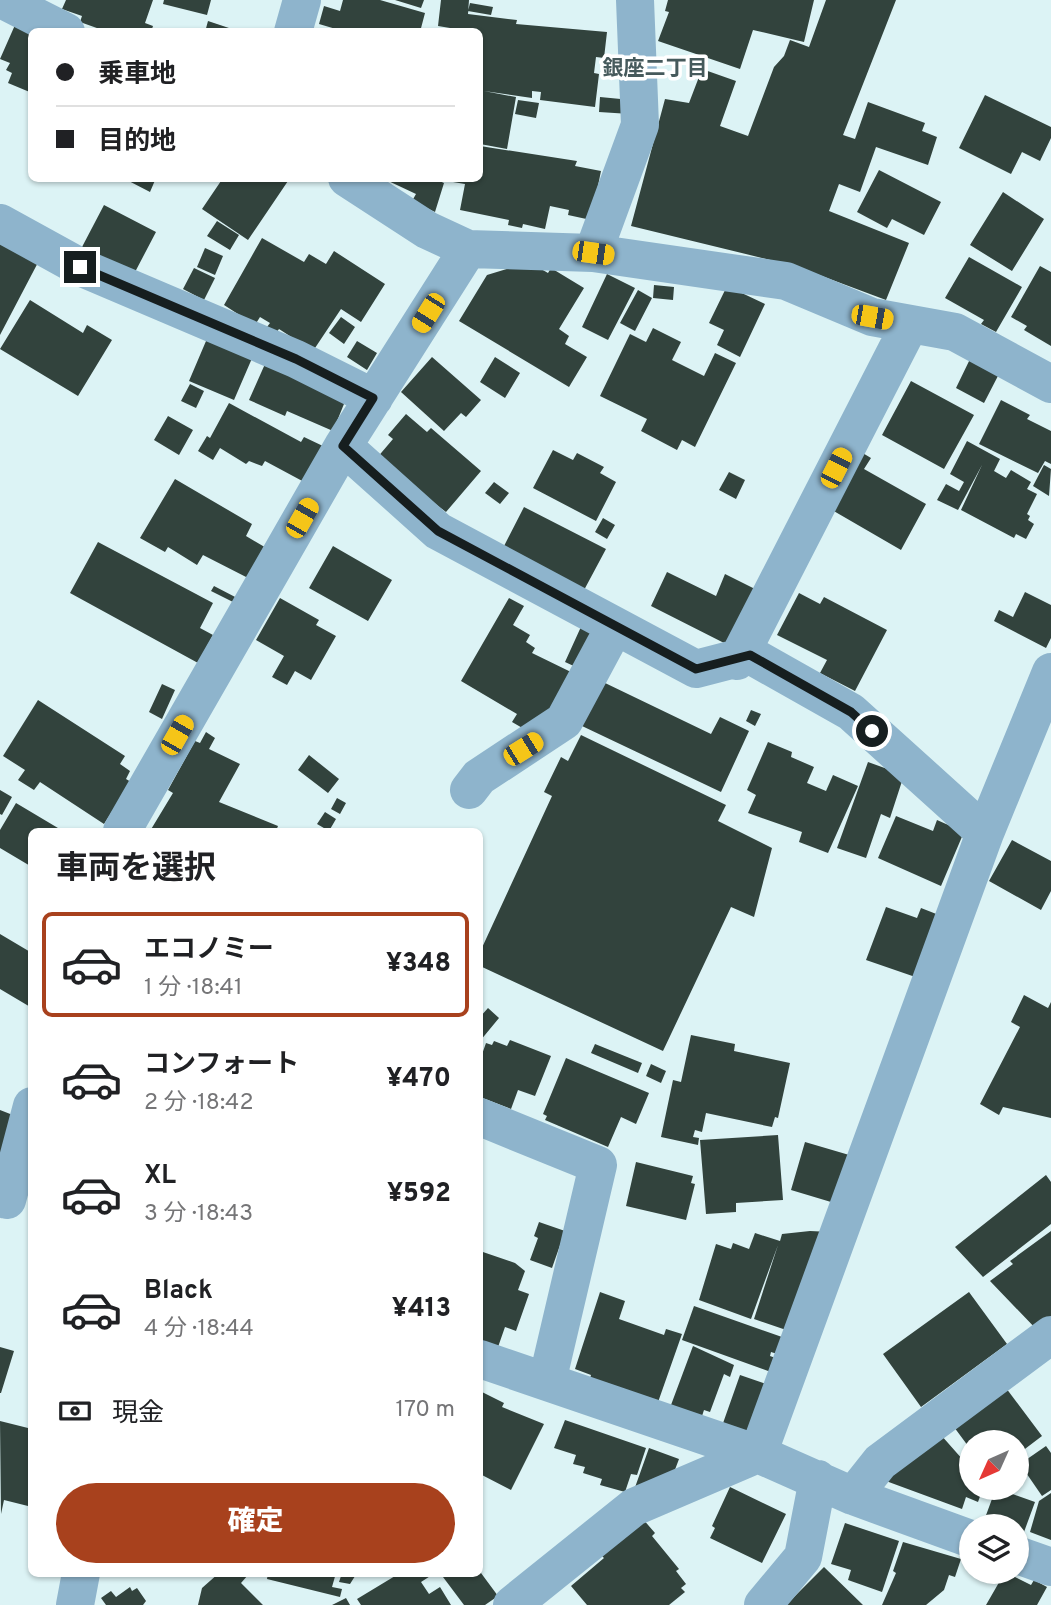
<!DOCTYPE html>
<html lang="ja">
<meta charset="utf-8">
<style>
:root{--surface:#fff;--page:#f6f6f6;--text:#202124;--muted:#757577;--line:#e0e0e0;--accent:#a8411d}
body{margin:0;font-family:Overpass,"Noto Sans JP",sans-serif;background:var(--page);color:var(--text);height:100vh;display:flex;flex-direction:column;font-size:26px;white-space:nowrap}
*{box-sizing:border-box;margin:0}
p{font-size:23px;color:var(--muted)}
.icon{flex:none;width:38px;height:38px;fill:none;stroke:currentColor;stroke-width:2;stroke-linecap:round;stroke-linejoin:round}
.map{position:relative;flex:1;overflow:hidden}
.drawer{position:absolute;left:28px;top:828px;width:455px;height:749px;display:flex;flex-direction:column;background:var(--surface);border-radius:10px;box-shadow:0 2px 5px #0004}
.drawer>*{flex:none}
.hud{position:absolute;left:28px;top:28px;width:455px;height:154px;border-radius:10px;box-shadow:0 2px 5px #0004;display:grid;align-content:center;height:154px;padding:0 28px;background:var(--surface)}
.needle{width:46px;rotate:225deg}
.tools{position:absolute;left:959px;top:1430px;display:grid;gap:14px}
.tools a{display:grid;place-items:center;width:70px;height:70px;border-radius:50%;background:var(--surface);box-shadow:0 2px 5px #0004;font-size:35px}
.end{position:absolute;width:32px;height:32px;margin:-16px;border:9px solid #161e1f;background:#fff;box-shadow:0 0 0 4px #fff}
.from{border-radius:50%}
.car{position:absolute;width:21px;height:42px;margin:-21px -10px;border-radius:9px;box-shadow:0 0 5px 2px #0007;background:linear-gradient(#f5c518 24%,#345 0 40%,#f5c518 0 76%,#345 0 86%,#f5c518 0)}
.hud b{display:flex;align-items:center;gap:24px;height:66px;font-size:26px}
.hud b+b{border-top:2px solid var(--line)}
.hud i{width:18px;height:18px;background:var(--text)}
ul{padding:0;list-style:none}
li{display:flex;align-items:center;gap:21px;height:105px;margin:0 14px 10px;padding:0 14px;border:4px solid transparent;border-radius:10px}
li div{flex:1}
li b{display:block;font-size:26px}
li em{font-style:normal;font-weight:800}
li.on{border-color:var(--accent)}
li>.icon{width:63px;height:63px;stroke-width:1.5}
h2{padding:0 28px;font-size:32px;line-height:84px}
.pay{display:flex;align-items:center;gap:18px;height:77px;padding:0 28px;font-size:26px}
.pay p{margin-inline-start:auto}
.action{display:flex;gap:14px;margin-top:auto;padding:14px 28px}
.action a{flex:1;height:80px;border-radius:42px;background:var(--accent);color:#fff;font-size:28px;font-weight:800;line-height:80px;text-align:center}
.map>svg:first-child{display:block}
</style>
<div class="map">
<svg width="1051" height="1605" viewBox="0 0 1051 1605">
<rect width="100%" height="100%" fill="#dcf3f5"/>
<path fill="#32433d" d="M66 0H153L145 23 153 26 151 32H108L80 22 82 16 62 9Z
M164 0H211L207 15 163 4Z
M343 0H380L425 13 420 32H346L319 24 324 6 340 11Z
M395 0H424L421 8Z
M441 0H469L468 14 517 20 516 24 607 32 604 58 596 57 594 73 599 74 595 107 540 100 541 92 532 91V98L484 91 516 97 507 149 480 144V32H449L450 28 438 26Z
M668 0H814L804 42 753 30 740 69 658 41 669 12 665 11Z
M826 0H896L843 135 855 139 868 102 925 123 922 131 937 137 928 165 876 147 860 192 839 184 829 211 909 243 886 300 795 266 631 226 665 99 689 103 702 69 736 81 720 126 748 136 774 67 784 56 790 40 809 47Z
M470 3 493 7 491 15 468 11Z
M208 21 238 31V32H205Z
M15 25 32 31V93L8 83 12 73 6 70 10 63 0 59Z
M985 95 1051 127V138L1040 161 1022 152 1011 174 959 148Z
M600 97 631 100 630 114 599 112Z
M518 100 539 103 536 118 515 114Z
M480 146 577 161 575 166 601 171 591 220 568 215 569 210 550 206 545 229 523 224 522 228 508 225 509 220 460 210 465 184 453 182 454 178H480Z
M879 170 941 202 924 235 892 219 887 228 857 212Z
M123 178H156L150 192Z
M223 178H290L248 240 202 209Z
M382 178H433L444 183 435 212 412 201 416 194Z
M1003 192 1044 219 1012 271 970 245Z
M104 205 156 232 134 274 82 247Z
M217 221 239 235 230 250 207 236Z
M0 238 43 253 0 335Z
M262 238 304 262 309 254 326 264 334 251 385 284 361 322 341 309 313 351 279 329 273 337 264 331 270 323 260 317 255 325 224 305Z
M205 248 223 256 215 275 197 267Z
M969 257 1022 287 996 332 981 324 984 320 945 298Z
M529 262 548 273 551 268 584 288 559 329 569 336 565 344 587 357 569 387 459 321 487 275Z
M1040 266 1051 272V346L1024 330 1027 326 1011 317Z
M194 268 215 278 204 300 183 289Z
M607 274 635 288 608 340 582 327Z
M654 285 674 287 673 300 653 298Z
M727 286 765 304 740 357 717 345 724 330 709 323Z
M638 290 652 298 635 331 620 323Z
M30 300 83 333 87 325 112 340 78 396 0 349Z
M341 317 355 327 344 344 329 333Z
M653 328 681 342 672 360 704 376 715 353 736 363 695 447 682 440 677 450 641 431 647 419 600 396 630 334 646 342Z
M209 334 253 356 234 400 189 381Z
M357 341 377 353 367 370 347 357Z
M432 357 481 400 466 417 461 413 444 431 401 392Z
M495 357 520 373 505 398 480 382Z
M971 357 1000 372 984 403 956 388Z
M265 364 346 399 333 431 287 411 285 416 249 400Z
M911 381 974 415 944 469 882 435Z
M190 384 204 391 196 408 181 401Z
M1001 400 1030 415 1027 419 1051 431V464L1045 461 1038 473 979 444Z
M229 403 301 442 304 437 325 447 306 483 265 461 262 466 249 461 246 464 220 448 213 460 198 451 207 436 210 438Z
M406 414 427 432 431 428 481 471 446 512 376 459 393 439 388 435Z
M168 416 193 430 179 455 154 440Z
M967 441 1000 459 994 471 1006 478 1011 470 1031 482 1027 489 1037 494 1027 514 1030 516 1028 520 1034 524 1026 539 1016 534 1014 538 961 510 982 465 958 510 937 500 946 484 959 491 964 482 950 474Z
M553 450 573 460 577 453 604 467 600 473 616 482 596 521 533 488Z
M861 452 871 458 864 469 926 504 901 550 832 510Z
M1044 465 1051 469 1049 496 1033 486Z
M729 472 745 480 736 499 719 490Z
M175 479 252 524 246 536 268 549 250 579 203 555 197 565 168 547 165 552 140 538Z
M494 482 509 493 500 504 485 493Z
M524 507 606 549 583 592 502 550Z
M603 518 615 525 607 539 595 532Z
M98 542 213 603 200 628 213 635 198 663 70 593Z
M333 546 392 580 368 621 309 588Z
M667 572 716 596 725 574 757 590 730 646 651 606Z
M214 586 239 599 237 604 211 591Z
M1025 592 1051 605V638L1046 648 994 621 999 610 1013 617Z
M799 593 820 604 824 597 887 630 855 691 820 673 827 660 777 635Z
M280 598 319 620 316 625 336 636 311 680 295 671 287 685 272 677 284 656 256 640Z
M509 598 524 606 513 625 530 635 526 642 535 648 532 653 573 673 556 702 531 733 512 722 517 714 461 681Z
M585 618 610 630 589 673 565 662Z
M603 682 711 734 720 717 749 731 721 792 582 726Z
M162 684 175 690 162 719 149 712Z
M38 700 125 756 120 764 130 771 126 779 131 782 104 824 40 782 34 790 18 780 25 770 3 756Z
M751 710 761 714 755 726 746 721Z
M206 732 215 738 209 749 240 764 219 802 278 826 276 831H150L173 793 168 790 195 741 200 743Z
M581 735 726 805 718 821 772 848 754 917 731 907 663 1051 480 966V952L552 796 544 792 561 757 568 761Z
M768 742 792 752 791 757 814 767 807 783 826 791 833 775 858 786 828 853 799 842 802 832 748 813 756 795 747 790Z
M309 755 339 779 328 793 298 770Z
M868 762 904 775 890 818 881 814 866 858 837 848Z
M0 790 12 797 2 815 0 814Z
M337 798 346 803 340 814 331 809Z
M16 803 63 831H32V867L0 848V830Z
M325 812 336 819 329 831 317 824Z
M896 816 933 831 937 820 964 832 941 886 878 858Z
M1012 840 1051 861V891L1041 910 989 881Z
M886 907 917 918 921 908 944 917 924 980 866 960Z
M0 934 32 953V1008L0 989Z
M1024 995 1048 1008 1051 1002V1118L1003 1107 999 1115 980 1104 1020 1027 1011 1022Z
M488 1008 499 1018 480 1041V1017Z
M691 1035 735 1044 734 1051 790 1063 778 1118 775 1117 772 1127 706 1113 702 1132 695 1130 693 1137 699 1138 698 1145 661 1137 673 1080 681 1082Z
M510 1040 551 1056 535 1096 518 1090 511 1109 480 1097V1060L486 1043 492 1045 494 1041 507 1046Z
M595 1044 642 1063 638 1073 591 1053Z
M566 1058 649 1093 636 1124 621 1117 608 1147 545 1120 547 1116 543 1114Z
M651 1064 666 1071 661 1083 646 1076Z
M0 1110 23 1119 0 1176Z
M778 1135 783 1200 736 1203V1212L706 1214 700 1140Z
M805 1142 856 1157 841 1205 791 1190Z
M636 1162 693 1176 691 1183 695 1184 686 1220 626 1206Z
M1046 1175 1051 1182V1224L983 1277 955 1247Z
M539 1222 565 1231 552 1268 530 1260 538 1238 534 1236Z
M810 1231 831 1232 792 1332 754 1319 778 1245 751 1319 699 1300 716 1244 731 1249 733 1243 749 1249 755 1233 780 1241 782 1234Z
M1051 1231V1323L1039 1332 990 1281 1013 1264 1010 1261Z
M480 1251 515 1263 525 1271 518 1290 529 1294 516 1331 505 1327 498 1347 480 1340Z
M600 1292 625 1301 619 1319 664 1335 666 1329 682 1334 657 1405 589 1382 591 1375 575 1369Z
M969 1292 1007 1344 921 1407 883 1354Z
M694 1306 782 1337 787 1357 771 1352 770 1356 784 1361 779 1375 682 1340Z
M693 1346 734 1365 730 1377 724 1374 710 1412 704 1410 702 1416 671 1405Z
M0 1347 14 1351 1 1393H0Z
M740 1375 772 1386 756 1433 722 1426Z
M1006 1388 1042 1436 1017 1455V1442H971V1450L954 1427Z
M480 1391 504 1403 502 1407 544 1424 511 1490 480 1474Z
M565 1420 646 1448 637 1475 631 1474 625 1492 600 1485 602 1479 583 1473 585 1467 573 1464 576 1455 554 1448Z
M0 1421 32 1429V1507L4 1500 1 1514Z
M933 1426 971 1469V1488H983L978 1502 966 1497 962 1509 886 1481Z
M1046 1446 1051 1453V1490L1042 1496 1020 1464Z
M649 1448 679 1459 670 1483 633 1493Z
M730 1487 786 1514 762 1563 710 1538 715 1528 712 1526Z
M996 1488 1035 1502 1024 1532 1017 1530V1526H1006L985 1518Z
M1051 1493V1540L1030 1532 1039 1501Z
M642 1518 655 1533 652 1536 679 1569 676 1571 686 1584 681 1588 685 1592 669 1605H587L571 1586 604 1558 601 1555Z
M845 1523 899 1541 882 1592 848 1580 851 1570 831 1564Z
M903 1542 961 1559 955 1577 949 1575 944 1590 926 1605H882L896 1573 893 1571Z
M824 1567 863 1605H786Z
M1005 1572 1031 1585 1034 1580 1047 1587 1037 1605H986Z
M219 1573 248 1575 241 1583 263 1605H198L202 1588Z
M268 1573H336L332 1587 342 1589 340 1597 267 1579Z
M342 1573H357L350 1584 339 1582Z
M400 1573H435L421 1582 429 1594 440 1587 451 1605H361L357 1599Z
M440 1573H481L498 1596 485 1605H464Z
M130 1587 132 1591 137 1588 146 1601 143 1605H106L101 1598 111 1591 116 1597Z
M346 1598 350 1605H332Z"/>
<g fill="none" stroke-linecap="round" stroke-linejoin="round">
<path stroke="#8eb4cc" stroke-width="38" d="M3 0 66 32
M293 32 302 0
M347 178 427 230 468 249 593 253 786 281 872 317 955 332 1051 384
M0 223 80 267 296 359 374 398
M593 253 640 125 635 0
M343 446 438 531 696 669 750 655 851 712 985 833
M737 661 910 324
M469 790 479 777 564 721 615 626
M122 831 343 446 468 249
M480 1117 598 1165 547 1382
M7 1200 32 1106
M480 1359 758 1454 853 1496 971 1539
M853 1496 880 1462 1051 1335
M1017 1555 1051 1567
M75 1605 81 1573
M512 1605 634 1507 758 1454 985 833 1051 672
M763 1605 803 1557 818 1479"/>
</g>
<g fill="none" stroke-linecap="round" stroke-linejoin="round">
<path stroke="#161e1f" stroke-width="9" d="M80 267 296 359 373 398 343 446 438 531 696 669 750 655 851 712 872 731"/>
</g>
<g text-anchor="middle" stroke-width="7" stroke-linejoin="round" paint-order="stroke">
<g font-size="21" font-weight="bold" fill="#465a5c" stroke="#fff">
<text x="655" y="75">銀座二丁目</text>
</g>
</g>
</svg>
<div class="tools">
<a><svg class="needle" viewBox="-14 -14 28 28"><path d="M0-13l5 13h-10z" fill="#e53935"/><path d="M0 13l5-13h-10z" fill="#757577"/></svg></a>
<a><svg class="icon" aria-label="layers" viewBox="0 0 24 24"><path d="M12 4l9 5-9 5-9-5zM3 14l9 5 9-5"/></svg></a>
</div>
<i class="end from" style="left:872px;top:731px"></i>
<i class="end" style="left:80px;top:267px"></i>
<i class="car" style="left:593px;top:253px;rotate:98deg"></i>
<i class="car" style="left:428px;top:313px;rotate:212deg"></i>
<i class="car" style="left:872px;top:317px;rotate:100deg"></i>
<i class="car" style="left:836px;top:468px;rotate:27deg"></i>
<i class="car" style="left:302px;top:518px;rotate:30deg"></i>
<i class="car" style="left:177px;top:735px;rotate:30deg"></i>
<i class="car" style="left:523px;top:749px;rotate:58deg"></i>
<div class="hud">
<b><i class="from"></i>乗車地</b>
<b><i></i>目的地</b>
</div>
<section class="drawer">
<h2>車両を選択</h2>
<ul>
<li class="on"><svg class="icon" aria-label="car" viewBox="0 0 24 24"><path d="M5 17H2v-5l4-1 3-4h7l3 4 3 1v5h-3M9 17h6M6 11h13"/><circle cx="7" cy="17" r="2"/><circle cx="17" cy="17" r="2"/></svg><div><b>エコノミー</b><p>1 分 · 18:41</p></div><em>¥348</em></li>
<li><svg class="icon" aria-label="car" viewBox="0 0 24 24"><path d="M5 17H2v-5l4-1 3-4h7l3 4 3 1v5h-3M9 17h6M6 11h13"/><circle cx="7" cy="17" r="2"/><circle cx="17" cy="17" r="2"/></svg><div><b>コンフォート</b><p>2 分 · 18:42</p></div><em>¥470</em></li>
<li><svg class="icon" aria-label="car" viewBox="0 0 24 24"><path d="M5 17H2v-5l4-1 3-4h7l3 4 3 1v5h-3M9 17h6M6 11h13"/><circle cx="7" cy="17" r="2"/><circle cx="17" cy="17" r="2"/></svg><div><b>XL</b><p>3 分 · 18:43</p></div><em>¥592</em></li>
<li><svg class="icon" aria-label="car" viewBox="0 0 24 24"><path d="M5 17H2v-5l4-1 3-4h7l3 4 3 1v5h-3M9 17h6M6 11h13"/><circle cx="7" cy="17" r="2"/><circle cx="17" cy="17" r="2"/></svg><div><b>Black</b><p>4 分 · 18:44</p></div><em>¥413</em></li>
</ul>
<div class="pay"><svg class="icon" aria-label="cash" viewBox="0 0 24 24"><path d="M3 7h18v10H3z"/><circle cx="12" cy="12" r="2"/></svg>現金<p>170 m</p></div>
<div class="action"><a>確定</a></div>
</section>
</div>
